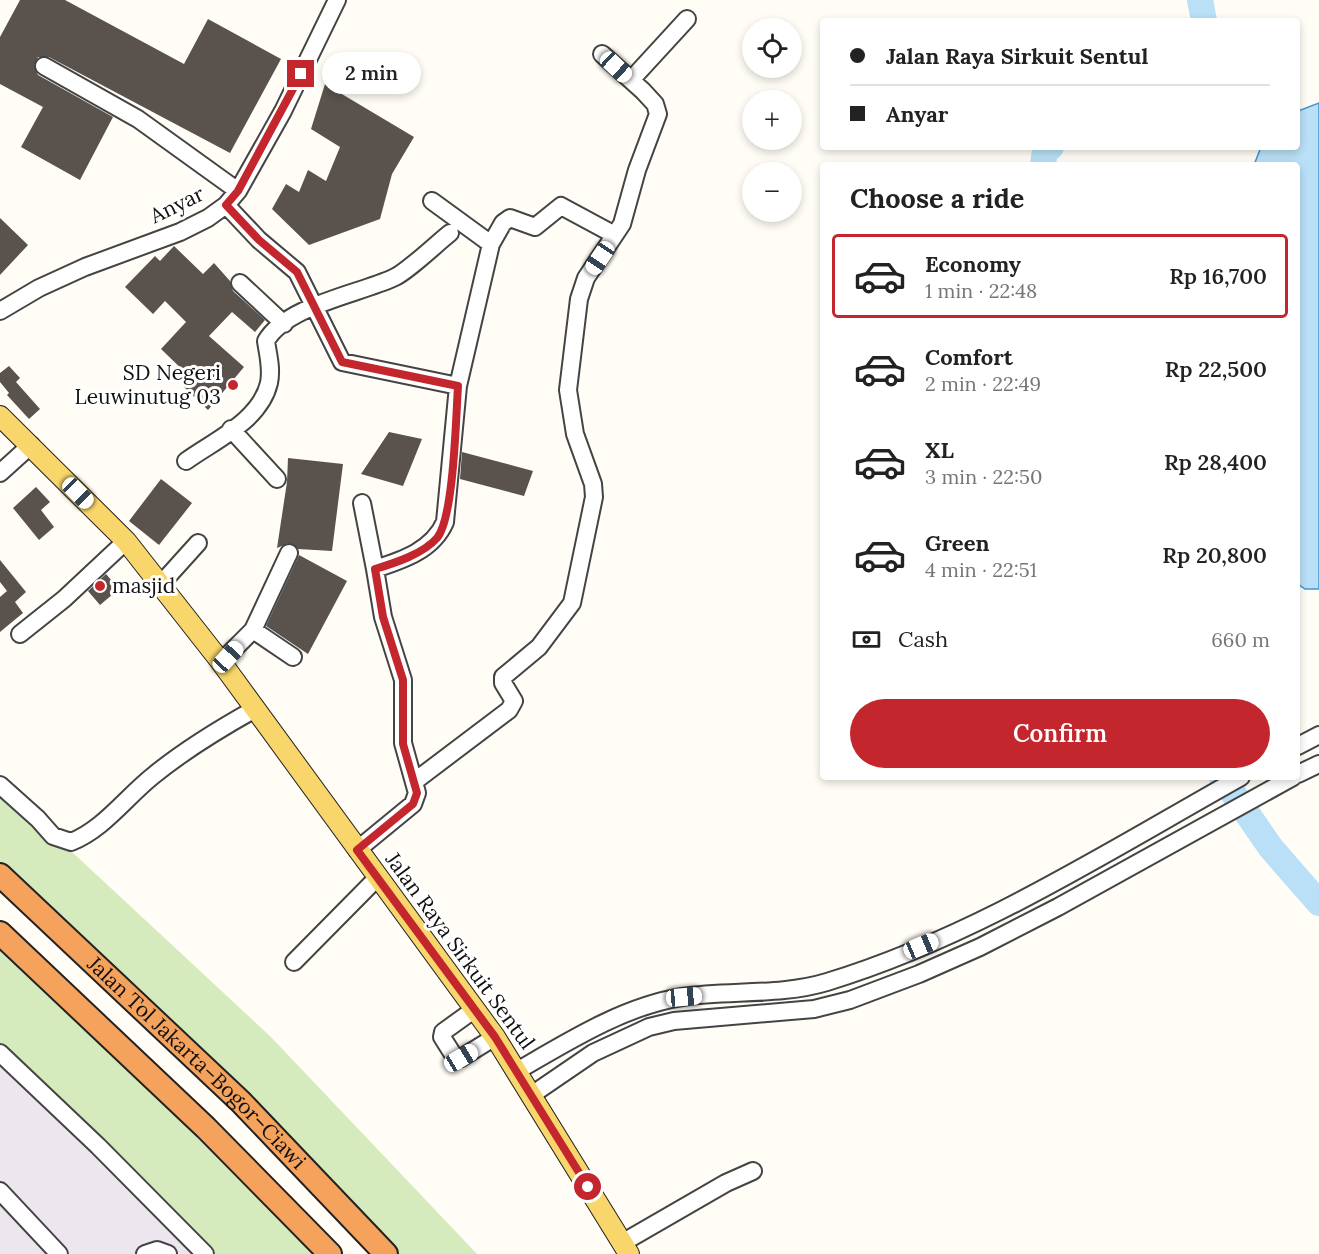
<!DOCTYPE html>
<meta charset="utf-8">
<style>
:root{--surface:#fff;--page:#f2f2f2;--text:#222;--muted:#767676;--line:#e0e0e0;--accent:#c4262e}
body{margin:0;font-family:Lora,serif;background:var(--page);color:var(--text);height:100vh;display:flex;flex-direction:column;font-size:22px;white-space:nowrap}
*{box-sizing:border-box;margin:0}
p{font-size:20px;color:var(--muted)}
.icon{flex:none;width:33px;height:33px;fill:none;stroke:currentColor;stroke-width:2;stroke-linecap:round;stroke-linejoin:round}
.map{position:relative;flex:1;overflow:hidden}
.details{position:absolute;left:820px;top:162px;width:480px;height:618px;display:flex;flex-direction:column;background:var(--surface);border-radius:6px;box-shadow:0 3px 9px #0003}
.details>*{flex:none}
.guide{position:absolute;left:820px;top:18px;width:480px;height:132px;border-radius:6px;box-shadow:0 3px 9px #0003;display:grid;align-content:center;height:132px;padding:0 30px;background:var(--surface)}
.buttons{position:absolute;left:742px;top:18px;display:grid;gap:12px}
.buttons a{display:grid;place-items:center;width:60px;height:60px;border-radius:50%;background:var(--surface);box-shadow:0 3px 9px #0003;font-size:30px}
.end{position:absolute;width:27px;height:27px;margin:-14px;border:8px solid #c4262e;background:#fff;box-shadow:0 0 0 3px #fff}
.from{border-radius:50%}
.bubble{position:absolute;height:42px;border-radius:21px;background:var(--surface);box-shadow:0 3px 9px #0003;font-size:20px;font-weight:600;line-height:42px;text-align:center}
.car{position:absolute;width:18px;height:36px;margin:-18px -9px;border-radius:8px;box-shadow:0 0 4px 2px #0007;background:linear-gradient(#fff 24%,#345 0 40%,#fff 0 76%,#345 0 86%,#fff 0)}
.guide b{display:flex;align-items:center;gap:21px;height:57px;font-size:22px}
.guide b+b{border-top:2px solid var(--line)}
.guide i{width:15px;height:15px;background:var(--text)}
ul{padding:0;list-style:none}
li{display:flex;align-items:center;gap:18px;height:84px;margin:0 12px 9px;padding:0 18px;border:3px solid transparent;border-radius:6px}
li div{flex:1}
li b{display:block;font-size:22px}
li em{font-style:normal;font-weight:600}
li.active{border-color:var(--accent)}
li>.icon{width:54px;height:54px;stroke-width:1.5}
h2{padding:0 30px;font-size:27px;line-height:72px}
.pay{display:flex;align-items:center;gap:15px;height:66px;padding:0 30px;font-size:22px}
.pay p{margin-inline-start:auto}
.action{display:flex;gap:12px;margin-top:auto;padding:12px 30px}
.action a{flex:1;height:69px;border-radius:36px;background:var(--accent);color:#fff;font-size:24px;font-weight:600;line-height:69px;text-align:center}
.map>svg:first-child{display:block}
</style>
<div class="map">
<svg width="1319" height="1254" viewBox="0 0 1319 1254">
<rect width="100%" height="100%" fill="#fffdf5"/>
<path fill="#eee6ef" d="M0 1051 200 1254H0Z"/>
<path fill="#d5ebbd" d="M0 785 270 1036 477 1254H386L0 875Z
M0 933 328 1254H200L0 1053Z"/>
<path fill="#b9e0f7" stroke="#3f96cf" stroke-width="1.5" d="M1319 103V589H1305L1298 584V165H1254L1261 147H1298V111Z"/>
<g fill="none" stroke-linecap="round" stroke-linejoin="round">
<path stroke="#b9e0f7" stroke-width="26" d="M1200 0 1204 21
M1043 165 1045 150 1051 147
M1222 777 1271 848 1319 903"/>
</g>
<path fill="#5a524d" d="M20 0H65L184 64 208 19 281 59 230 153 49 57H38L34 66 38 75 113 117 80 180 21 147 43 107 0 84V37Z
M325 84 414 137 392 174 380 219 309 245 272 209 286 184 299 192 308 170 326 181 340 147 311 129Z
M0 218 28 245 0 275Z
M174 246 203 274 214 263 230 281 233 291 265 320 255 332 232 312 209 336 244 367 208 410 182 385 190 377 161 349 186 322 165 301 153 314 125 287 155 256 160 261Z
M9 366 20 378 16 382 40 409 29 419 7 395 9 393 0 382V373Z
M389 432 422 439 403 486 361 474Z
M462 452 533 471 524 496 460 479Z
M288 458 343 464 332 551 298 549 289 543 277 548 287 482Z
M161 479 192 503 159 545 129 521Z
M36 487 50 502 41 510 54 527 39 540 13 508Z
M299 555 347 581 308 654 266 626Z
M0 560 26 592 15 602 23 613 0 632V597L7 591 0 582Z
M106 574 119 589 100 605 88 591Z"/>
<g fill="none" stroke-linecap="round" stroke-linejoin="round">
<g stroke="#444" stroke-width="20">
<path id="minor" d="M44 66 138 119 238 191
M631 80 687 19
M226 205 259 240 297 272 342 362 458 386
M491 244 503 223 510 218 535 227 561 206 613 234
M240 283 284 324
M0 311 39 288 85 267 180 232 208 218 226 205 238 191 283 111 337 0
M231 429 277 479
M186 461C215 440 260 421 269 383 272 368 268 355 266 341 286 306 358 294 393 278 406 273 436 244 450 233
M0 473 31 445
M362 503 375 569
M161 584 198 543
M253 630 293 657
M20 634 64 599 126 541
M221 662 253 630 289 553
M1298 746 1319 735
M1298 774 1319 764
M415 781 509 710 514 701 503 683V677L539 647 572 603 594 497 593 484 575 434 568 390 579 299 586 278 622 224 637 170 658 114 655 104 643 91 602 54
M0 785 38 819 53 836 71 842C104 829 126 797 154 775 186 749 219 729 255 709
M357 850 413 804 417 793 403 743V680L383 617 375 569C403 560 433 550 445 522L458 386 491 244 432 201
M294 962 377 878
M475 1009 443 1032 442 1037 454 1056 461 1058 495 1037
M0 1053 98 1146 205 1254
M517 1071C567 1042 624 1006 682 997 729 990 781 996 827 982 975 937 1107 852 1241 777
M533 1094 593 1053 649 1027 674 1021 814 1009 850 1000 919 974 980 947 1058 907 1293 777
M0 1191 59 1254
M622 1243 726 1183 753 1171
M145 1254 157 1250 168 1254"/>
</g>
<g stroke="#222" stroke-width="22">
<path id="major" d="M0 416 126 541 221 662 495 1037 629 1254"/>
</g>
<g stroke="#222" stroke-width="26">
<g id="highway">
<path id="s1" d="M0 875 241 1102 386 1254"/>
<path d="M0 933 206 1128 330 1254"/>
</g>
</g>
<use href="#minor" stroke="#fff" stroke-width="16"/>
<use href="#major" stroke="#f9d66b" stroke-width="20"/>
<use href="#highway" stroke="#f5a25d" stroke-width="22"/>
</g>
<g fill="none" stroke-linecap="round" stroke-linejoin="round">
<path stroke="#c4262e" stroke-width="8" d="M301 74 238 191 226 205 259 240 297 272 342 362 458 386C456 415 454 518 437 538 423 554 395 563 375 569L383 617 403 680V744L417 793 413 804 357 850 495 1037 588 1187"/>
</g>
<g fill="#c4262e" stroke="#fff" stroke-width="2">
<circle cx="233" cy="385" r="6"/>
<circle cx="100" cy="586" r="6"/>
</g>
<g text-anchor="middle" stroke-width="6" stroke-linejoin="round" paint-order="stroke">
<g font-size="21" fill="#111" stroke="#fff">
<text transform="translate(177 205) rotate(-26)" y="7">Anyar</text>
<text transform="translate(460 951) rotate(54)" y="7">Jalan Raya Sirkuit Sentul</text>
<text dy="7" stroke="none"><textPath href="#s1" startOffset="272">Jalan Tol Jakarta–Bogor–Ciawi</textPath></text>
</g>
<g font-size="21" fill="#111" stroke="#fff" text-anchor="end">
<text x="221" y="380">SD Negeri<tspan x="221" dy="24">Leuwinutug 03</tspan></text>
<text x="112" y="593" text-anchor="start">masjid</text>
</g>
</g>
</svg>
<div class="buttons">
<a><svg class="icon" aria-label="locate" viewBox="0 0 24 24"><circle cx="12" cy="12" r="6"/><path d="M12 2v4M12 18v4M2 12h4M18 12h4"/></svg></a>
<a>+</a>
<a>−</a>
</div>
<i class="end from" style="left:588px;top:1187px"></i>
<i class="end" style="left:301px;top:74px"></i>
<div class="bubble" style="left:322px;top:52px;width:99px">2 min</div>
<i class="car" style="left:616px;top:67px;rotate:133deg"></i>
<i class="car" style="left:600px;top:258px;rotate:214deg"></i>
<i class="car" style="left:78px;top:493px;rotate:135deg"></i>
<i class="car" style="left:228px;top:657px;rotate:43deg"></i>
<i class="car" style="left:921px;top:946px;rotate:67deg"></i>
<i class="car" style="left:684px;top:997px;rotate:85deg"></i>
<i class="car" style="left:461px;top:1058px;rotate:59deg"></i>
<div class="guide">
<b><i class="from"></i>Jalan Raya Sirkuit Sentul</b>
<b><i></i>Anyar</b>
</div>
<section class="details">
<h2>Choose a ride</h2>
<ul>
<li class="active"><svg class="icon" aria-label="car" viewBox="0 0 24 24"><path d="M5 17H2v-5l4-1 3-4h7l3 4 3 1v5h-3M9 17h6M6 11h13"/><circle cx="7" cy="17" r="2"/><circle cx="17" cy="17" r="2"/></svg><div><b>Economy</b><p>1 min · 22:48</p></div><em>Rp 16,700</em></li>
<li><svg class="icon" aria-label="car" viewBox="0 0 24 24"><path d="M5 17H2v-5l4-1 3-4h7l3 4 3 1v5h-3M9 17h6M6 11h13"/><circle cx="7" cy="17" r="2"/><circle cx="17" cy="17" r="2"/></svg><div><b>Comfort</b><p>2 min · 22:49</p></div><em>Rp 22,500</em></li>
<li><svg class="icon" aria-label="car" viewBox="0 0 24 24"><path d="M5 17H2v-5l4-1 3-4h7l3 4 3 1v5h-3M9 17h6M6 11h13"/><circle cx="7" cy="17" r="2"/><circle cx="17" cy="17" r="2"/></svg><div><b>XL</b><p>3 min · 22:50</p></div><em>Rp 28,400</em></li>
<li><svg class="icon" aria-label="car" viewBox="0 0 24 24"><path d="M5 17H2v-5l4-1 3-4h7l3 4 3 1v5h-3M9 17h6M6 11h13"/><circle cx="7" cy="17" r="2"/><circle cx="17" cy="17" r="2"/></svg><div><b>Green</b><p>4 min · 22:51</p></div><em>Rp 20,800</em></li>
</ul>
<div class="pay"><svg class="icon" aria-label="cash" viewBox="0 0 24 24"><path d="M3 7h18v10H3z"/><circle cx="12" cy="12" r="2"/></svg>Cash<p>660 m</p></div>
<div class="action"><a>Confirm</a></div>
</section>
</div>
